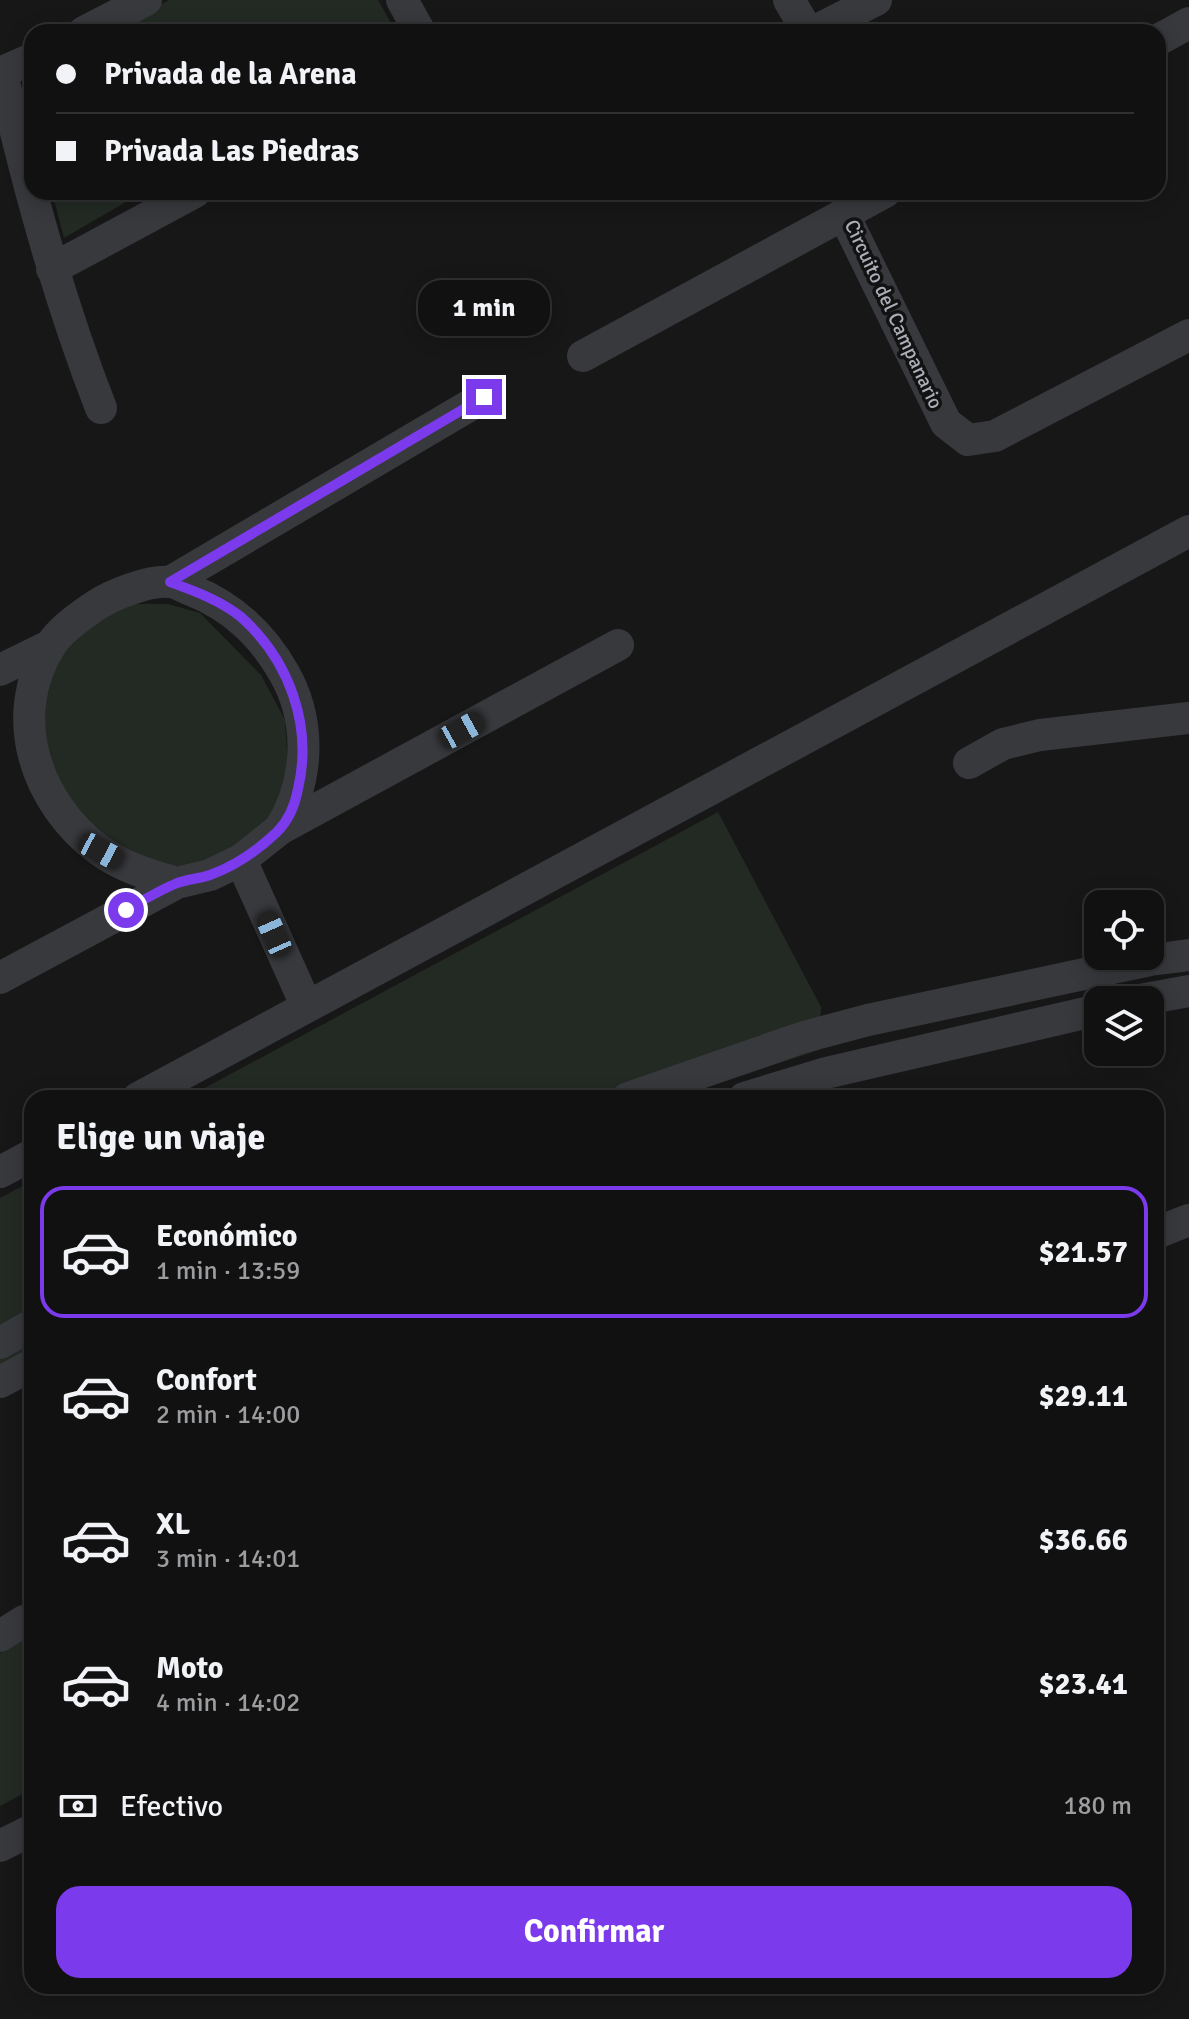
<!DOCTYPE html>
<html lang="es">
<meta charset="utf-8">
<style>
:root{--surface:#111112;--page:#1a1a1b;--text:#f1f3f6;--muted:#9c9d9f;--line:#303132;--accent:#7c3aed}
body{margin:0;font-family:Signika,sans-serif;background:var(--page);color:var(--text);height:100vh;display:flex;flex-direction:column;font-size:30px;white-space:nowrap}
*{box-sizing:border-box;margin:0}
p{font-size:26px;color:var(--muted)}
.icon{flex:none;width:44px;height:44px;fill:none;stroke:currentColor;stroke-width:2;stroke-linecap:round;stroke-linejoin:round}
.map{position:relative;flex:1;overflow:hidden}
.panel{position:absolute;left:24px;top:1090px;width:1140px;height:904px;display:flex;flex-direction:column;background:var(--surface);border-radius:24px;box-shadow:0 4px 20px #0003,0 0 0 2px var(--line)}
.panel>*{flex:none}
.banner{position:absolute;left:24px;top:24px;width:1142px;height:176px;border-radius:24px;box-shadow:0 4px 20px #0003,0 0 0 2px var(--line);display:grid;align-content:center;height:176px;padding:0 32px;background:var(--surface)}
.buttons{position:absolute;left:1084px;top:890px;display:grid;gap:16px}
.buttons a{display:grid;place-items:center;width:80px;height:80px;border-radius:16px;background:var(--surface);box-shadow:0 4px 20px #0003,0 0 0 2px var(--line);font-size:40px}
.end{position:absolute;width:36px;height:36px;margin:-18px;border:10px solid #7c3aed;background:#fff;box-shadow:0 0 0 4px #fff}
.from{border-radius:50%}
.bubble{position:absolute;height:56px;border-radius:24px;background:var(--surface);box-shadow:0 4px 20px #0003,0 0 0 2px var(--line);font-size:26px;font-weight:700;line-height:56px;text-align:center}
.car{position:absolute;width:24px;height:48px;margin:-24px -12px;border-radius:10px;box-shadow:0 0 6px 2px #0007;background:linear-gradient(#222 24%,#8ab4d8 0 40%,#222 0 76%,#8ab4d8 0 86%,#222 0)}
.banner b{display:flex;align-items:center;gap:28px;height:76px;font-size:30px}
.banner b+b{border-top:2px solid var(--line)}
.banner i{width:20px;height:20px;background:var(--text)}
ul{padding:0;list-style:none}
li{display:flex;align-items:center;gap:24px;height:132px;margin:0 16px 12px;padding:0 16px;border:4px solid transparent;border-radius:24px}
li div{flex:1}
li b{display:block;font-size:30px}
li em{font-style:normal;font-weight:700}
li.current{border-color:var(--accent)}
li>.icon{width:72px;height:72px;stroke-width:1.5}
h2{padding:0 32px;font-size:36px;line-height:96px}
.pay{display:flex;align-items:center;gap:20px;height:88px;padding:0 32px;font-size:30px}
.pay p{margin-inline-start:auto}
.primary-button{display:flex;gap:16px;margin-top:auto;padding:16px 32px}
.primary-button a{flex:1;height:92px;border-radius:24px;background:var(--accent);color:#fff;font-size:32px;font-weight:700;line-height:92px;text-align:center}
.map>svg:first-child{display:block}
</style>
<div class="map">
<svg width="1189" height="2019" viewBox="0 0 1189 2019">
<rect width="100%" height="100%" fill="#171718"/>
<path fill="#232a24" d="M169 0H378L396 32H110Z
M52 192H143L64 238Z
M135 604H168L200 613 261 675 285 720 288 767 278 813 248 846 160 876 86 837 38 754 50 669 74 636 114 611Z
M718 812 821 1007 819 1050 674 1098H186Z
M32 1181V1359L0 1374V1198Z
M32 1632V1789L0 1806V1653Z"/>
<g fill="none" stroke-linecap="round" stroke-linejoin="round">
<path stroke="#38393d" stroke-width="32" d="M402 0 420 32
M789 0 808 32
M84 32 146 0
M813 32 876 0
M1158 40 1189 23
M0 73 32 59
M2 73C28 188 58 298 101 408
M844 215 946 423 968 440 995 436 1189 335
M52 269 195 192
M583 356 885 192
M170 582 484 397
M0 670 51 645
M969 763 1003 744 1040 735 1189 718
M241 860 307 1007
M177 883C149 875 122 867 99 850 36 803 6 717 50 646 61 629 78 618 95 606 111 595 149 580 169 582 176 582 185 588 191 590 233 607 262 634 284 673 312 722 309 782 280 829
M0 978 177 883 210 875 241 860 280 829 618 645
M1140 1000 1189 991
M138 1098 1189 531
M628 1098 804 1037 868 1020 1150 960 1189 955
M744 1098 826 1073 1098 1010
M0 1172 32 1155
M1156 1233 1189 1220
M0 1343 32 1325
M0 1382 32 1365
M0 1636 24 1621 32 1619
M0 1846 32 1830"/>
</g>
<g fill="none" stroke-linecap="round" stroke-linejoin="round">
<path stroke="#7c3aed" stroke-width="10" d="M126 910C142 901 158 891 175 884 186 879 199 879 210 875 235 866 258 850 277 832 289 820 295 805 298 789 313 725 289 660 241 617 220 600 194 591 170 582L484 397"/>
</g>
<g text-anchor="middle" stroke-width="7" stroke-linejoin="round" paint-order="stroke">
<g font-size="20" fill="#aaaeb7" stroke="#121213">
<text transform="translate(894 314) rotate(65)" y="7">Circuito del Campanario</text>
</g>
</g>
</svg>
<div class="buttons">
<a><svg class="icon" aria-label="locate" viewBox="0 0 24 24"><circle cx="12" cy="12" r="6"/><path d="M12 2v4M12 18v4M2 12h4M18 12h4"/></svg></a>
<a><svg class="icon" aria-label="layers" viewBox="0 0 24 24"><path d="M12 4l9 5-9 5-9-5zM3 14l9 5 9-5"/></svg></a>
</div>
<i class="end from" style="left:126px;top:910px"></i>
<i class="end" style="left:484px;top:397px"></i>
<div class="bubble" style="left:418px;top:280px;width:132px">1 min</div>
<i class="car" style="left:462px;top:730px;rotate:61deg"></i>
<i class="car" style="left:101px;top:851px;rotate:118deg"></i>
<i class="car" style="left:274px;top:934px;rotate:336deg"></i>
<div class="banner">
<b><i class="from"></i>Privada de la Arena</b>
<b><i></i>Privada Las Piedras</b>
</div>
<section class="panel">
<h2>Elige un viaje</h2>
<ul>
<li class="current"><svg class="icon" aria-label="car" viewBox="0 0 24 24"><path d="M5 17H2v-5l4-1 3-4h7l3 4 3 1v5h-3M9 17h6M6 11h13"/><circle cx="7" cy="17" r="2"/><circle cx="17" cy="17" r="2"/></svg><div><b>Económico</b><p>1 min · 13:59</p></div><em>$21.57</em></li>
<li><svg class="icon" aria-label="car" viewBox="0 0 24 24"><path d="M5 17H2v-5l4-1 3-4h7l3 4 3 1v5h-3M9 17h6M6 11h13"/><circle cx="7" cy="17" r="2"/><circle cx="17" cy="17" r="2"/></svg><div><b>Confort</b><p>2 min · 14:00</p></div><em>$29.11</em></li>
<li><svg class="icon" aria-label="car" viewBox="0 0 24 24"><path d="M5 17H2v-5l4-1 3-4h7l3 4 3 1v5h-3M9 17h6M6 11h13"/><circle cx="7" cy="17" r="2"/><circle cx="17" cy="17" r="2"/></svg><div><b>XL</b><p>3 min · 14:01</p></div><em>$36.66</em></li>
<li><svg class="icon" aria-label="car" viewBox="0 0 24 24"><path d="M5 17H2v-5l4-1 3-4h7l3 4 3 1v5h-3M9 17h6M6 11h13"/><circle cx="7" cy="17" r="2"/><circle cx="17" cy="17" r="2"/></svg><div><b>Moto</b><p>4 min · 14:02</p></div><em>$23.41</em></li>
</ul>
<div class="pay"><svg class="icon" aria-label="cash" viewBox="0 0 24 24"><path d="M3 7h18v10H3z"/><circle cx="12" cy="12" r="2"/></svg>Efectivo<p>180 m</p></div>
<div class="primary-button"><a>Confirmar</a></div>
</section>
</div>
